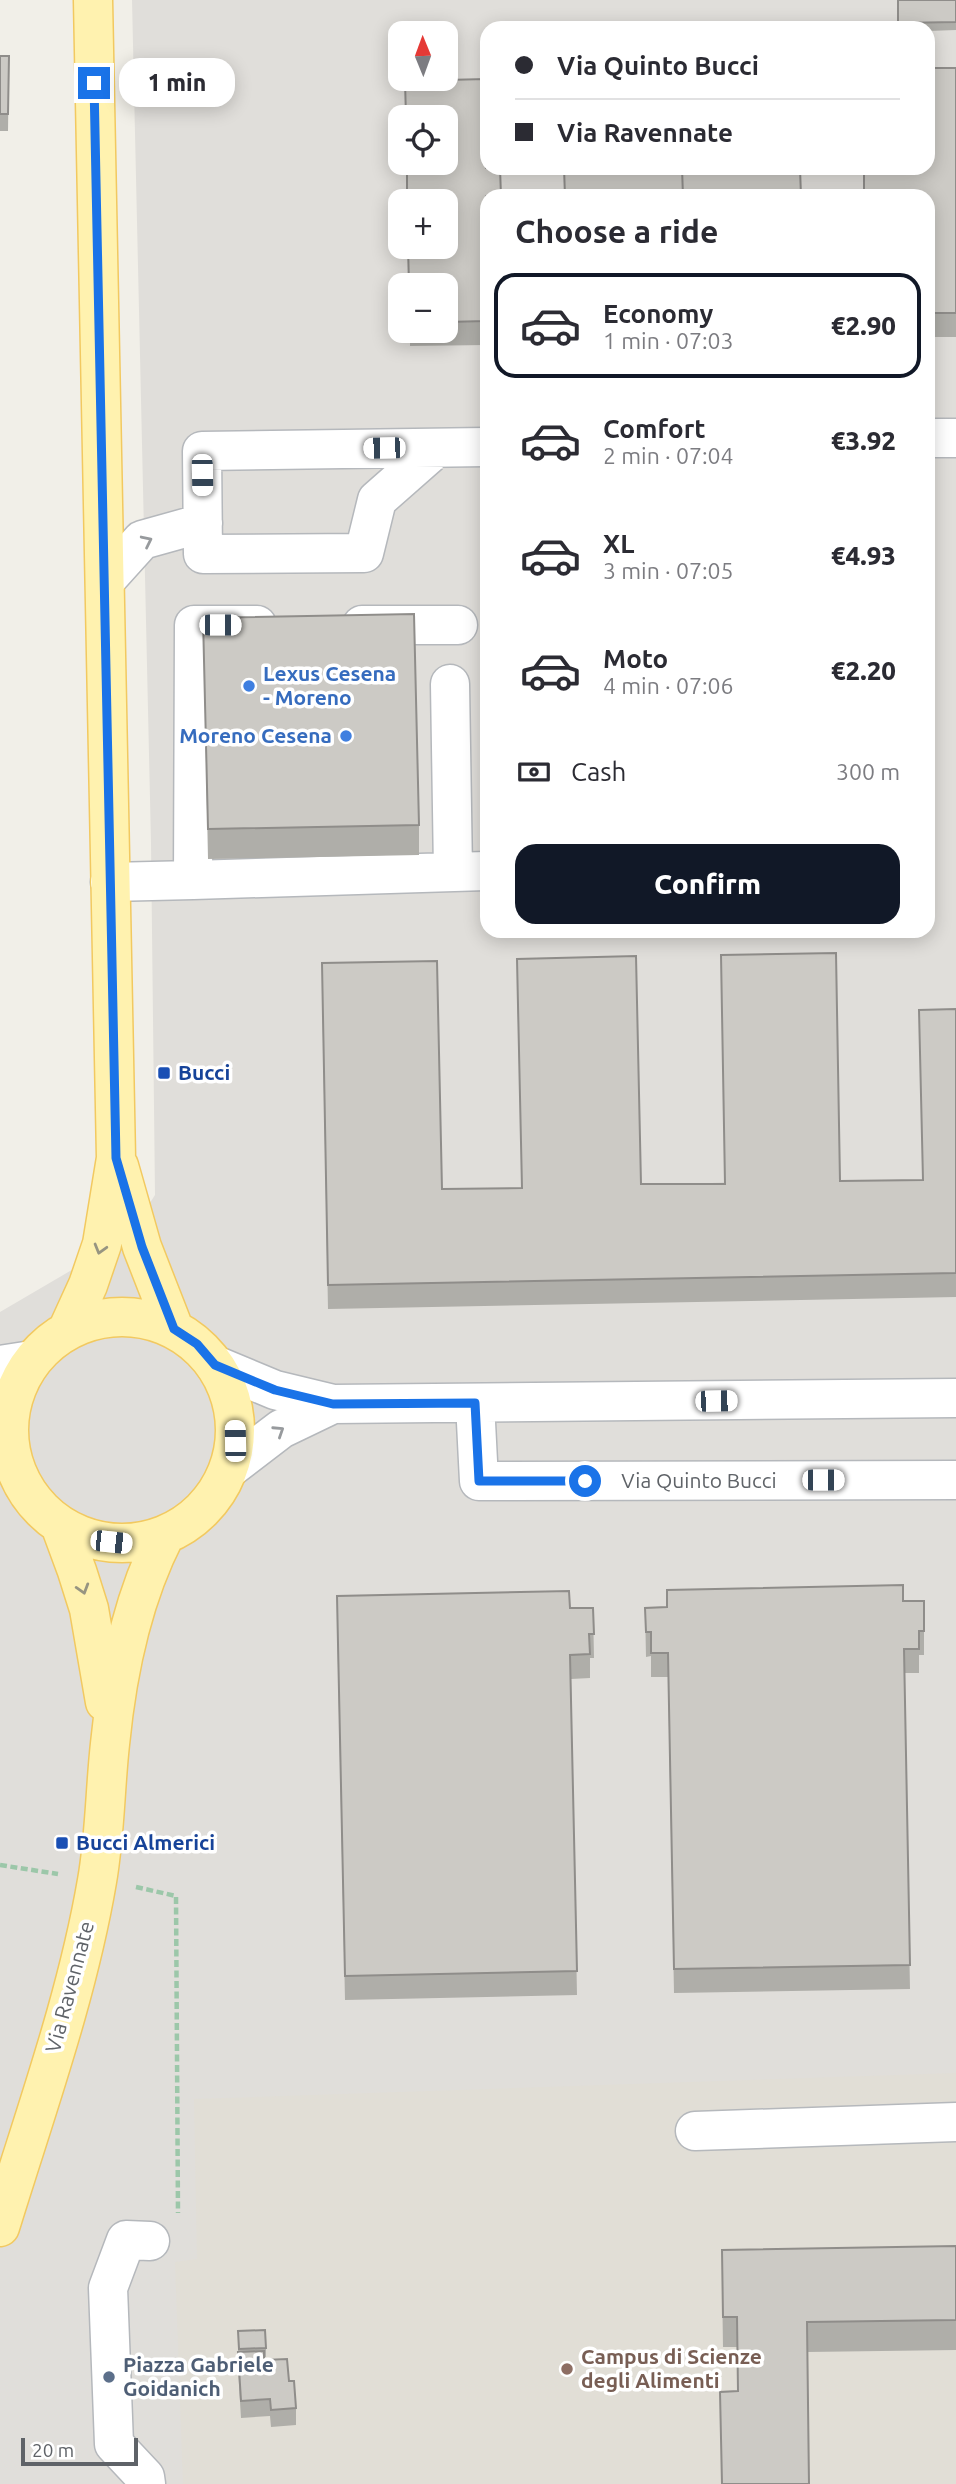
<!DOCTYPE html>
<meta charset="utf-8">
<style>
:root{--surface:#fff;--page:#f2f2f3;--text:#2b2b33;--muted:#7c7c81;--line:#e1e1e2;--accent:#111827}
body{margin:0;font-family:Ubuntu,sans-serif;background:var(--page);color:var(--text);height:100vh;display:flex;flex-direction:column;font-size:26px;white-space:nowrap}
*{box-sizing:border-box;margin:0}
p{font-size:23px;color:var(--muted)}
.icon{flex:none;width:38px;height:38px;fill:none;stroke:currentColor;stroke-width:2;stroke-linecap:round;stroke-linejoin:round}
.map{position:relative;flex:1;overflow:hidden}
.details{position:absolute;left:480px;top:189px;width:455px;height:749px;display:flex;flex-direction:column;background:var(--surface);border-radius:21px;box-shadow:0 4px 18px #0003}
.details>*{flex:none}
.hud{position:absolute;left:480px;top:21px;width:455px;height:154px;border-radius:21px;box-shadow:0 4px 18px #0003;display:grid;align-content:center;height:154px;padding:0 35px;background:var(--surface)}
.needle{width:46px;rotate:359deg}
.tools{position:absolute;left:388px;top:21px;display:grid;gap:14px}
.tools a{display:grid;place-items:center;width:70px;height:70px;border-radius:14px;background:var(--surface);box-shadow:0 4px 18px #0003;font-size:35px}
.scale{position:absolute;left:21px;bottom:18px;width:117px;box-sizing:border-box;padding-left:7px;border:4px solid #5f6368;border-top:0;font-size:19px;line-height:24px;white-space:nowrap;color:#5f6368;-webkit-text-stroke:5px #fff;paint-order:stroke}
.end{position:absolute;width:32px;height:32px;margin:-16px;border:9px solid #1a73e8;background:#fff;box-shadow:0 0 0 4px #fff}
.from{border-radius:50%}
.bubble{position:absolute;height:49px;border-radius:21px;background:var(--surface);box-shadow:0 4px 18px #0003;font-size:23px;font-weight:800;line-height:49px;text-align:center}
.car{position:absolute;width:21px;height:42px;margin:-21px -10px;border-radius:9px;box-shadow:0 0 5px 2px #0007;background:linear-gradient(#fff 24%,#345 0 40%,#fff 0 76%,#345 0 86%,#fff 0)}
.hud b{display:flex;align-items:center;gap:24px;height:66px;font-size:26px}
.hud b+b{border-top:2px solid var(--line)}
.hud i{width:18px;height:18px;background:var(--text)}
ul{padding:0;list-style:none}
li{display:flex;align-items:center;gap:21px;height:105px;margin:0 14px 10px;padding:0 21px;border:4px solid transparent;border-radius:21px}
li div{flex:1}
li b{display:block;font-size:26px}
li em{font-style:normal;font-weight:800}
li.active{border-color:var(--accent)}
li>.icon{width:63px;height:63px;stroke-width:1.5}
h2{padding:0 35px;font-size:32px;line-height:84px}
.pay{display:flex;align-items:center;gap:18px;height:77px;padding:0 35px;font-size:26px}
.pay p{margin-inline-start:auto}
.primary-button{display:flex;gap:14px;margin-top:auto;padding:14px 35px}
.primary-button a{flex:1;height:80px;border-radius:21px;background:var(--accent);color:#fff;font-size:28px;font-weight:800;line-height:80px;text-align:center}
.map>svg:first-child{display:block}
</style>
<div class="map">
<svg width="956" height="2484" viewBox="0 0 956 2484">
<rect width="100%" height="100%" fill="#f1efe8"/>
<path fill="#e0deda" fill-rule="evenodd" d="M132 0H956V2484H0V1312L70 1271 122 1246 155 1195 151 843ZM486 28H928V168H486ZM401 33H446V79H401ZM401 117H446V163H401ZM486 196H928V931H486ZM401 201H446V247H401ZM401 285H446V331H401Z"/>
<path fill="#e1ded6" d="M956 2073V2484H183L175 2262 197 2259 194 2099Z"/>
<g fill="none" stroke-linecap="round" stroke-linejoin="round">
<g stroke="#b5b8bc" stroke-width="41">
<path id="minor" d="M928 438H956
M436 448 377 500 364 553 203 554 202 451 486 447
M105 581 142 540 203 523
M362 625H458
M450 684 453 871
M193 880 486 871
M110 882 193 880 194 625H257
M0 1365 32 1360
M215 1365 275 1390 333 1404 956 1398
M475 1403 479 1481 956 1480
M0 1445 11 1455
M230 1468 281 1429 333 1404
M695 2131 956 2122
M146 2484 145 2477 114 2444 108 2288 126 2240 150 2241"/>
</g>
<g stroke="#f2c960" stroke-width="41">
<path id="major" d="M119 1166 142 1247 174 1329
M9 1430a113 113 0 1 1 226 0a113 113 0 1 1-226 0Z
M67 1331 88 1285 102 1244 116 1158 93 0
M60 1525 77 1571 89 1609 105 1702
M0 2227C35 2113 77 1998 97 1881 105 1836 105 1789 110 1744 117 1672 132 1599 165 1535"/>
</g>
<path stroke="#9cc7a9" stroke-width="4.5" stroke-dasharray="7 3.5" stroke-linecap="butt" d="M0 1865 58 1874
M136 1887 176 1896 178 2213"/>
<use href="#minor" stroke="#fff" stroke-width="38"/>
<use href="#major" stroke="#fff2af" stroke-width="38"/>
</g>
<path fill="#afaea9" d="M898 0H956V30L928 31V28H898Z
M0 56H9L8 131H0Z
M956 68V337H928V196Z
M486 196V345L410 346V331H446V285Z
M203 618 419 825V855L208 859Z
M517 983 641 1184 922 1180 956 1009V1297L328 1309 322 987 442 1189 522 1188Z
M924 1601V1655H919V1673H904L910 1989 674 1993 668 1677H651V1656L646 1657 645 1608Z
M570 1608H593L594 1658H590V1678L571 1679 577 1995 345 2000 337 1620Z
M956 2246V2350L807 2352 738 2391 737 2347H723L722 2280Z
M238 2331 266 2348V2357H264V2360L289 2381 296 2408V2425L271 2427 270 2416 241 2418 238 2369Z"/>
<path fill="#cccac5" stroke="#8f8d8a" stroke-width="2" d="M898 0H956V22L898 23Z
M0 56H9L8 114H0Z
M928 68H956V313H928V196H864V168H928Z
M486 79V168H500L501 196H486V321L446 322V285H409L408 247H446V201H407V163H446V117H406L405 81Z
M564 168H682L683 196H565Z
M682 168H800L801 196H683Z
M485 514H486V581Z
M414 614 419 825 208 829 203 618Z
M836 953 840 1181 923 1180 919 1010 956 1009V1273L328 1285 322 963 437 961 442 1189 522 1188 517 959 636 956 641 1184H725L721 955Z
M903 1585V1601H924V1631H919V1649H904L910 1965 674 1969 668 1653H651V1632H646L645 1608 667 1607V1590Z
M569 1591 570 1608H593L594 1634H589L590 1654 570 1655 577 1971 345 1976 337 1596Z
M956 2246V2320L807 2322 809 2484H722L720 2392 738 2391 737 2317H723L722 2250Z
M265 2330 266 2348 239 2349 238 2331Z
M264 2351V2360L287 2359 289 2381H294L296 2408 271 2410 270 2399 241 2401 238 2352Z"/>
<defs><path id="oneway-chevron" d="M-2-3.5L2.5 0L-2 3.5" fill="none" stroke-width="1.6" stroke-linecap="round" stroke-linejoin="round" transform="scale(1.75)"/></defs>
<g stroke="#979a9d">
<use href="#oneway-chevron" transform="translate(147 541) rotate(-26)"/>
<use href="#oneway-chevron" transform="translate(279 1431) rotate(-33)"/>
</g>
<g stroke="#979581">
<use href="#oneway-chevron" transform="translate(100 1249) rotate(106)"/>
<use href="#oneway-chevron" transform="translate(83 1589) rotate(73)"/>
</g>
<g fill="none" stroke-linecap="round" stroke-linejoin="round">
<path stroke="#1a73e8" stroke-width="9" d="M94 83 116 1158 142 1247 174 1329 197 1344 215 1365 275 1390 333 1404 475 1403 479 1481H585"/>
</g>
<g fill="#3f7fe0" stroke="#fff" stroke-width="2.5">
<circle cx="249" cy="686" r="7"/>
<circle cx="346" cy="736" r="7"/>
</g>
<g fill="#1a4fb4" stroke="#fff" stroke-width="2.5">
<rect x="157" y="1066" width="14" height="14" rx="3.5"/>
<rect x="55" y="1836" width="14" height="14" rx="3.5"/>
</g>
<circle fill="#8d6e63" stroke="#fff" stroke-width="2.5" cx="567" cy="2369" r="7"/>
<circle fill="#5c6f8a" stroke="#fff" stroke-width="2.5" cx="109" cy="2377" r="7"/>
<g text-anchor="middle" stroke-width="7" stroke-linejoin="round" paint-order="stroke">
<g font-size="21" font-weight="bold" fill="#366cbe" stroke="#fff" text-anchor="start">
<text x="263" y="681">Lexus Cesena<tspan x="263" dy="24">- Moreno</tspan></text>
<text x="332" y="743" text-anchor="end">Moreno Cesena</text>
</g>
<g font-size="21" font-weight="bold" fill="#164399" stroke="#fff" text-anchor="start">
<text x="178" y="1080">Bucci</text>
<text x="76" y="1850">Bucci Almerici</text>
</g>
<g font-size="21" fill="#5f6368" stroke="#fff">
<text x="699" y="1488">Via Quinto Bucci</text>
<text transform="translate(70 1987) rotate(-75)" y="7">Via Ravennate</text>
</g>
<g font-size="21" font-weight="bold" fill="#785e54" stroke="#fff" text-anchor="start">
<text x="581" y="2364">Campus di Scienze<tspan x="581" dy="24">degli Alimenti</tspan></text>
</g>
<g font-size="21" font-weight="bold" fill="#4e5e75" stroke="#fff" text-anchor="start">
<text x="123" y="2372">Piazza Gabriele<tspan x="123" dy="24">Goidanich</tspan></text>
</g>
</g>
</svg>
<div class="tools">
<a><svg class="needle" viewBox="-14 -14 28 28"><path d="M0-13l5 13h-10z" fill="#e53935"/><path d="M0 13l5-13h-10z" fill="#7c7c81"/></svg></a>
<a><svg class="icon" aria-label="locate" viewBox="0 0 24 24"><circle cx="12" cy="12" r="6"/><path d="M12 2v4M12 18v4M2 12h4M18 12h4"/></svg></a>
<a>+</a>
<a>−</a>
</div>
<div class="scale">20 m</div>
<i class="end from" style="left:585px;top:1481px"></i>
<i class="end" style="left:94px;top:83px"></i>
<div class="bubble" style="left:119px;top:58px;width:116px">1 min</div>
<i class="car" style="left:384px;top:448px;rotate:269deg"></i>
<i class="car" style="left:202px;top:475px;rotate:179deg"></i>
<i class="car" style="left:220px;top:625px;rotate:90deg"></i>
<i class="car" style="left:716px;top:1401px;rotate:89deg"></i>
<i class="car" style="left:235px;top:1441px;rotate:359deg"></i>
<i class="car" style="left:823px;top:1480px;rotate:90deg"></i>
<i class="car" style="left:111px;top:1542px;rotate:96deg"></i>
<div class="hud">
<b><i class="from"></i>Via Quinto Bucci</b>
<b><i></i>Via Ravennate</b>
</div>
<section class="details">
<h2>Choose a ride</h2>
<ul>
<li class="active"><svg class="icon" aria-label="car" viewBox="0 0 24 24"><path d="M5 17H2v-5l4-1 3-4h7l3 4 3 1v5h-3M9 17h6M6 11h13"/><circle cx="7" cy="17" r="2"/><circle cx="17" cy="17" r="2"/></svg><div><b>Economy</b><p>1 min · 07:03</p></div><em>€2.90</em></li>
<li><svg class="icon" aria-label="car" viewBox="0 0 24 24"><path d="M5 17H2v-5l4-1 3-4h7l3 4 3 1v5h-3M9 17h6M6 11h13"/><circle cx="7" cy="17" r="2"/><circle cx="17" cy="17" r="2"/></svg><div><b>Comfort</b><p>2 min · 07:04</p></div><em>€3.92</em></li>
<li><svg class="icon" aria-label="car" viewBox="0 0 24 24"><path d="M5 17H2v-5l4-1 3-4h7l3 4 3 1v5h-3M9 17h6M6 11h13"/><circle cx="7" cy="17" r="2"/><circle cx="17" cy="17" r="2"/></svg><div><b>XL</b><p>3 min · 07:05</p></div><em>€4.93</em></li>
<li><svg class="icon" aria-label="car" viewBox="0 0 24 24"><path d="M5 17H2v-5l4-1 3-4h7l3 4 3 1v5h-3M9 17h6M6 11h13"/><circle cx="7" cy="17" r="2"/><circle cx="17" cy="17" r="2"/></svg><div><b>Moto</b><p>4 min · 07:06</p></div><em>€2.20</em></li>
</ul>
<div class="pay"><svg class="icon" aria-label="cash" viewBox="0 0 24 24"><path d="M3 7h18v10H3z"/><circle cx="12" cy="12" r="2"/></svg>Cash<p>300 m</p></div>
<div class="primary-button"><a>Confirm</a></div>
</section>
</div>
